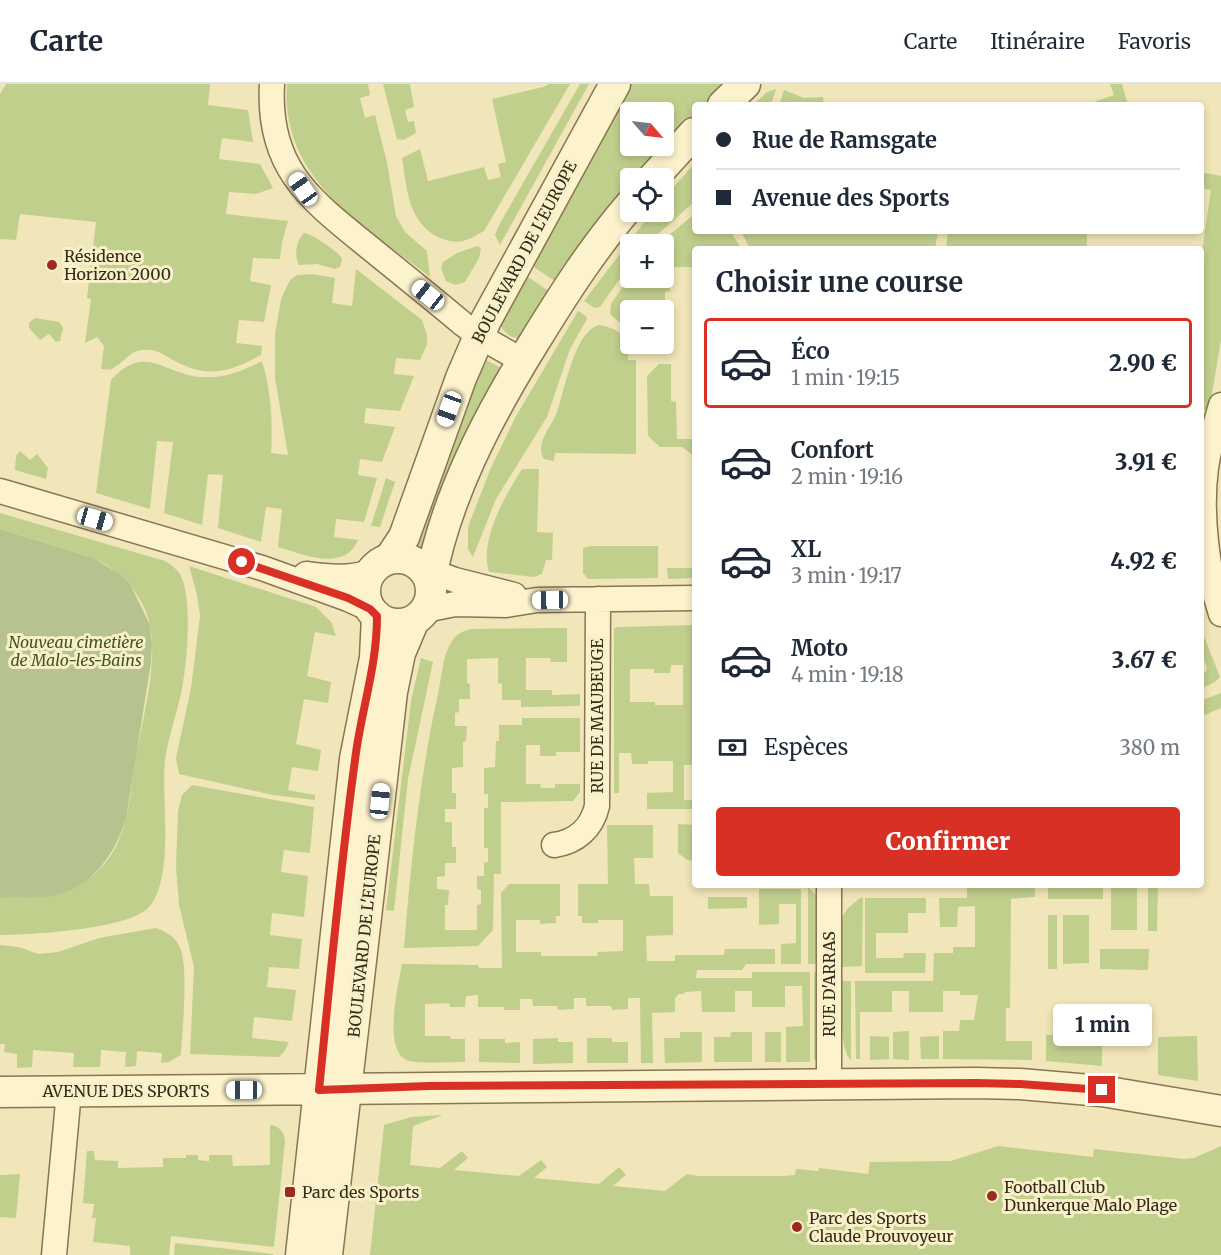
<!DOCTYPE html>
<html lang="fr">
<meta charset="utf-8">
<style>
:root{--surface:#fff;--page:#f6f6f7;--text:#1f2937;--muted:#747a83;--line:#e0e1e3;--accent:#d93025}
body{margin:0;font-family:Merriweather,serif;background:var(--page);color:var(--text);height:100vh;display:flex;flex-direction:column;font-size:22px;white-space:nowrap}
*{box-sizing:border-box;margin:0}
p{font-size:20px;color:var(--muted)}
.icon{flex:none;width:33px;height:33px;fill:none;stroke:currentColor;stroke-width:2;stroke-linecap:round;stroke-linejoin:round}
.map{position:relative;flex:1;overflow:hidden}
.details{position:absolute;left:692px;top:162px;width:512px;height:642px;display:flex;flex-direction:column;background:var(--surface);border-radius:6px;box-shadow:0 3px 9px #0003}
.details>*{flex:none}
.banner{position:absolute;left:692px;top:18px;width:512px;height:132px;border-radius:6px;box-shadow:0 3px 9px #0003;display:grid;align-content:center;height:132px;padding:0 24px;background:var(--surface)}
.needle{width:39px;rotate:118deg}
.controls{position:absolute;left:620px;top:18px;display:grid;gap:12px}
.controls a{display:grid;place-items:center;width:54px;height:54px;border-radius:6px;background:var(--surface);box-shadow:0 3px 9px #0003;font-size:30px}
.end{position:absolute;width:27px;height:27px;margin:-14px;border:8px solid #d93025;background:#fff;box-shadow:0 0 0 3px #fff}
.from{border-radius:50%}
.bubble{position:absolute;height:42px;border-radius:6px;background:var(--surface);box-shadow:0 3px 9px #0003;font-size:20px;font-weight:800;line-height:42px;text-align:center}
.car{position:absolute;width:18px;height:36px;margin:-18px -9px;border-radius:8px;box-shadow:0 0 4px 2px #0007;background:linear-gradient(#fff 24%,#345 0 40%,#fff 0 76%,#345 0 86%,#fff 0)}
.banner b{display:flex;align-items:center;gap:21px;height:57px;font-size:22px}
.banner b+b{border-top:2px solid var(--line)}
.banner i{width:15px;height:15px;background:var(--text)}
ul{padding:0;list-style:none}
li{display:flex;align-items:center;gap:18px;height:90px;margin:0 12px 9px;padding:0 12px;border:3px solid transparent;border-radius:6px}
li div{flex:1}
li b{display:block;font-size:22px}
li em{font-style:normal;font-weight:800}
li.selected{border-color:var(--accent)}
li>.icon{width:54px;height:54px;stroke-width:1.5}
h2{padding:0 24px;font-size:27px;line-height:72px}
.pay{display:flex;align-items:center;gap:15px;height:66px;padding:0 24px;font-size:22px}
.pay p{margin-inline-start:auto}
.action{display:flex;gap:12px;margin-top:auto;padding:12px 24px}
.action a{flex:1;height:69px;border-radius:6px;background:var(--accent);color:#fff;font-size:24px;font-weight:800;line-height:69px;text-align:center}
header{display:flex;align-items:center;gap:36px;box-sizing:border-box;height:84px;padding:0 30px;background:var(--surface);border-bottom:2px solid var(--line)}
header strong{font-size:28px}
nav{display:flex;gap:33px;margin-inline-start:auto;font-size:21px}
.map>svg:first-child{display:block}
</style>
<header>
<strong>Carte</strong>
<nav><a>Carte</a><a>Itinéraire</a><a>Favoris</a></nav>
</header>
<div class="map">
<svg width="1221" height="1171" viewBox="0 0 1221 1171">
<rect width="100%" height="100%" fill="#f1e6b9"/>
<path fill="#c1cf8d" fill-rule="evenodd" d="M6 0H210L208 21 248 26 253 58 222 54 219 75 260 80 273 104 256 110 229 108 226 130 288 137 282 158 280 175 253 174 250 197 271 201 264 238 239 236 236 259 262 262 261 271C231 287 209 295 177 278 165 272 157 264 142 266 129 267 122 281 111 285 108 286 104 285 101 285L104 262 97 253 85 259 91 215 87 214 96 138 20 130 16 156 0 155V10Z
M287 0H368L370 11 360 14 365 34 375 31 387 78 396 132 405 148 427 167 430 193C364 141 280 96 287 0Z
M383 0H410L414 23 405 26 408 38 414 37 416 49 403 56 397 55Z
M549 0H570L484 147C478 150 471 155 463 157 454 159 444 156 436 152 407 135 407 103 402 74L420 65 428 97 484 83 488 96 501 93 498 80 506 78 492 15 543 3Z
M580 0H589L500 161 495 151 499 141Z
M624 0H733L711 21H694V38L644 94H630V110L561 201 526 178ZM630 28H663V62H630Z
M1110 0H1122L1128 21H1085L1114 11Z
M776 5 771 21H753L767 8Z
M784 6 804 14 823 13 824 21H779Z
M694 80V118L647 160H630V180L600 223 595 224 584 217 652 128H663V115Z
M1200 88 1221 92V256L1211 316 1205 326 1200 329V181L1211 106 1200 104Z
M691 133H694V147H730L742 165H694V183H670V207L665 208V232H663V226H630V248L610 230 611 220 630 192 663 194V160H658Z
M741 147H938L935 165H750Z
M948 147H1087V165H946Z
M304 149C311 149 337 167 341 173 343 177 341 179 340 183L335 185 317 180 299 181C294 171 296 157 304 149Z
M477 162 481 164 479 174 465 198 456 201 446 197 441 184 443 178 457 169Z
M356 185 422 236 427 251V260L420 276 396 274 394 290 414 292 400 327 366 324 364 339 395 343 382 378 360 375 358 391 377 394 364 438 336 435 334 453 358 456C344 489 303 470 278 463L282 425 266 423 261 458 218 444 223 391 208 390 202 441 164 429 173 358 157 357 150 425 96 409 111 296C145 259 162 289 200 293 224 295 242 287 262 277 271 306 273 338 271 369L288 371 275 294V250L281 215 290 196 297 191 312 190 335 194 332 219 352 222Z
M519 187 555 211 520 254C509 254 502 247 499 237Z
M578 227 586 232 587 235 570 265 547 333 496 415 473 473 468 465V443L490 386 515 334Z
M35 234 59 238 63 244 60 257 56 258 49 250 40 256 29 244V239Z
M599 241C609 242 626 249 628 260 629 265 628 271 628 276H636V370L555 369 554 377 544 375C534 360 552 342 557 328 565 306 574 248 599 241Z
M663 257H671V268L646 267 636 260H663Z
M486 276 501 284 426 462 421 463 415 461 482 277Z
M659 280H671V317L676 318 677 355H694V372L682 363H660L648 352 647 292Z
M20 367 30 376 37 370 48 384 46 395 15 386 16 372Z
M522 385H539L537 448 553 449 552 476H546L542 490 534 493 489 488C479 456 505 412 522 385Z
M386 394 395 398 380 443 371 442Z
M0 429 165 477C173 482 180 487 183 497 192 525 187 585 180 614 175 635 168 655 165 676 161 715 175 793 149 823 130 845 31 851 0 851V814C32 813 64 814 91 793 104 783 115 767 120 753 130 729 131 702 135 677 142 638 158 580 150 541 144 512 120 486 94 474L0 445Z
M590 462H658V494L588 495 583 489V464Z
M189 482 316 523 331 538 336 552 315 548 307 592 331 598 328 619 304 615 296 660 321 666 318 687 292 683 288 706 315 711V716L273 711 179 690 176 674 191 604 200 532 197 511Z
M667 484H694V494L668 495Z
M694 541V681H684V716H694V725H647V709L673 708V677H648V680H632L631 669H619V709H614V544L618 543ZM671 581H683V621H655V618H630V585H654V589H670Z
M1200 542 1220 593 1215 598 1200 605V591L1206 588 1207 584 1200 566Z
M567 544V578H551L550 574H526V606H552V611L580 610V622L521 623V616H502V600L498 599V574L467 575V599L470 600V615H459V628L455 629V642H467L466 657 463 658V683L452 684V709H456V725H445V738H452V763H456V779H445V792L437 793V805L449 806 448 821H445V846H477V821L481 820V806L477 805V792H484V779L488 778V764H484V724H488V710H484V684L495 683 496 657H499V641H522V634H580V668H556V672H540V661H526V700H540L541 704H555V700H580V708L573 717 501 718V790H494L493 846 478 862 404 864C411 777 420 690 439 605 442 590 443 570 452 557 456 550 463 547 471 545Z
M421 574 433 578 408 695 394 827 386 826 411 617Z
M1221 609V624L1200 633V617Z
M192 701 314 723 310 769 284 766 281 788 308 792 304 833 272 829 270 851 302 855 299 885 269 883 267 903 296 906 292 937 254 933 252 954 289 958 284 968 279 973 190 970 194 883 179 821 176 783 178 727 182 711Z
M678 740 694 741V778L686 775 678 769Z
M607 741H653V774H634L635 800H649L650 812H673V851L646 852 647 877H675V871H724L725 865H775V880H746L742 886H697L696 894H752V888H810V978H786V943L803 942 802 902H785V923H752V907H735V928H702L701 907 685 908 684 910H679L675 914V928L652 929 653 979H641L640 914H628V925L612 926 611 922H586V914H574V925L558 926 557 922H533L532 915H520V926H504V923H478V911L466 912 465 923H450L449 919 425 920V952H450L451 955H465V978C451 978 422 980 409 977 381 969 399 899 402 880L478 881 479 884H502L501 809 509 800H560V832H556V839L540 840V836H516V868H541V872H597L598 868 623 867V836H598V839H582V832H578V800H608Z
M967 801H1035V813L1011 815 1010 924H1006V957H1032V976L943 975V947H959L960 936H974L978 911H960V907H943V928H909V907H892V928H860V975H856L855 897H933L934 869H953V863H975V822L958 823 957 843H940L939 814H967Z
M1048 801H1103V815H1048Z
M1111 801H1137V846H1111Z
M1148 801H1158L1157 847H1148Z
M808 803 817 812 821 880H808Z
M759 805H801V880H781V860L796 859V820H779V840L759 841Z
M708 813H747V824L708 825Z
M860 814H863L862 882 842 883V833L848 824Z
M865 814H926V829H908V849H876V874H903L904 869H926L925 889H865Z
M1048 831H1057V885H1048Z
M1063 831H1089V879L1063 880Z
M156 844C167 848 176 853 180 864 189 883 182 947 181 971L169 978 161 979 162 969 137 967 136 982 125 983 126 968 101 966 100 983H73L74 969 33 966 32 983 17 984V970L4 968 5 960H0V861L19 863 38 870 58 868 99 854Z
M1100 865H1149L1148 886 1100 885Z
M814 888H820V967L814 977Z
M842 897H851V976C838 964 843 916 842 897Z
M909 947V976L893 975V948Z
M680 948H702V978L665 979 664 954H680Z
M731 948H752V978H714V953H730Z
M765 948H781V978H765Z
M1046 951H1102V982L1046 977Z
M870 952 889 953V975L870 976Z
M939 952V975H921L920 953Z
M1197 952 1198 997 1158 991V953Z
M558 954V958H573V979L533 980V955Z
M587 954H612V958H628V979H587Z
M479 955H505V959L520 958V979L479 978Z
M443 1031 413 1042 410 1081 440 1084 462 1067 468 1074 454 1086 519 1092 541 1076 547 1083 534 1094 599 1100 619 1083 626 1091 613 1102 665 1107 687 1090 698 1092H783L795 1091 796 1085 818 1087 819 1084 868 1090 870 1078 951 1077 998 1062 1093 1073 1094 1065 1184 1075 1194 1074 1221 1062V1171H370L384 1041 411 1033Z
M270 1041C280 1042 284 1048 285 1057L274 1163 171 1152 169 1171H130V1162L93 1158 96 1134H92L94 1120 83 1119 87 1067H94L95 1076 118 1077V1084L163 1083V1074H186V1071H198V1076L209 1077V1071H232L233 1082 270 1081Z
M20 1090 16 1134 0 1133V1091Z
M175 1159 273 1170V1171H174Z"/>
<path fill="#b7c38e" d="M0 445 94 474 118 489 130 500 150 541 152 561 151 579 126 735C115 769 94 802 56 811 38 815 18 813 0 814Z"/>
<g fill="none" stroke-linecap="round" stroke-linejoin="round">
<g stroke="#897553" stroke-width="27">
<path id="minor" d="M272 0C267 85 311 116 370 164 401 189 432 214 463 240L479 252 523 277
M1221 321C1215 342 1209 362 1206 384 1200 429 1207 487 1221 530
M0 407 262 484 348 515 370 525
M422 484 455 496 514 511
M306 490C328 493 350 495 371 488
M425 526 455 520 506 521 537 516 694 514
M554 761C576 758 592 744 597 722L598 515
M829 801V999
M54 1171 69 1007"/>
</g>
<g stroke="#897553" stroke-width="33">
<path id="tertiary" d="M723 21 745 0
M653 94 694 49
M365 507a33 33 0 1 1 66 0a33 33 0 1 1-66 0Z
M390 474 404 453 461 294 486 236 615 0
M430 498C446 412 488 333 533 260 563 211 593 164 630 121
M0 1008 976 999 1020 1000 1102 1007 1221 1027
M301 1171 355 675 375 574 377 532
M327 1171 392 608 400 569 414 536"/>
</g>
<use href="#minor" stroke="#fcf3cd" stroke-width="24"/>
<use href="#tertiary" stroke="#fcf3cd" stroke-width="30"/>
</g>
<g fill="none" stroke-linecap="round" stroke-linejoin="round">
<path stroke="#d93025" stroke-width="8" d="M242 478 348 514 370 525 377 532C377 584 361 626 355 676 340 785 330 896 319 1006L429 1002 976 999 1020 1000 1102 1006"/>
</g>
<g fill="#9d2a1e" stroke="#f8f0c9" stroke-width="2">
<circle cx="52" cy="181" r="6"/>
<rect x="284" y="1102" width="12" height="12" rx="3"/>
<circle cx="992" cy="1112" r="6"/>
<circle cx="797" cy="1143" r="6"/>
</g>
<g text-anchor="middle" stroke-width="6" stroke-linejoin="round" paint-order="stroke">
<g font-size="16" fill="#362a19" stroke="#f8f0c9">
<text transform="translate(524 168) rotate(-62)" y="6">BOULEVARD DE L'EUROPE</text>
<text transform="translate(597 632) rotate(-90)" y="6">RUE DE MAUBEUGE</text>
<text transform="translate(364 852) rotate(-84)" y="6">BOULEVARD DE L'EUROPE</text>
<text transform="translate(829 900) rotate(-90)" y="6">RUE D'ARRAS</text>
<text x="126" y="1013">AVENUE DES SPORTS</text>
</g>
<g font-size="16" fill="#362a19" stroke="#f8f0c9" text-anchor="start">
<text x="64" y="178">Résidence<tspan x="64" dy="18">Horizon 2000</tspan></text>
<text x="1004" y="1109">Football Club<tspan x="1004" dy="18">Dunkerque Malo Plage</tspan></text>
<text x="302" y="1114">Parc des Sports</text>
<text x="809" y="1140">Parc des Sports<tspan x="809" dy="18">Claude Prouvoyeur</tspan></text>
</g>
<g font-size="16" font-style="italic" fill="#41551e" stroke="#f8f0c9">
<text x="76" y="564">Nouveau cimetière<tspan x="76" dy="18">de Malo-les-Bains</tspan></text>
</g>
</g>
</svg>
<div class="controls">
<a><svg class="needle" viewBox="-14 -14 28 28"><path d="M0-13l5 13h-10z" fill="#e53935"/><path d="M0 13l5-13h-10z" fill="#747a83"/></svg></a>
<a><svg class="icon" aria-label="locate" viewBox="0 0 24 24"><circle cx="12" cy="12" r="6"/><path d="M12 2v4M12 18v4M2 12h4M18 12h4"/></svg></a>
<a>+</a>
<a>−</a>
</div>
<i class="end from" style="left:242px;top:478px"></i>
<i class="end" style="left:1102px;top:1006px"></i>
<div class="bubble" style="left:1053px;top:920px;width:99px">1 min</div>
<i class="car" style="left:303px;top:105px;rotate:325deg"></i>
<i class="car" style="left:428px;top:211px;rotate:309deg"></i>
<i class="car" style="left:449px;top:325px;rotate:200deg"></i>
<i class="car" style="left:95px;top:435px;rotate:106deg"></i>
<i class="car" style="left:550px;top:516px;rotate:269deg"></i>
<i class="car" style="left:380px;top:717px;rotate:6deg"></i>
<i class="car" style="left:244px;top:1006px;rotate:270deg"></i>
<div class="banner">
<b><i class="from"></i>Rue de Ramsgate</b>
<b><i></i>Avenue des Sports</b>
</div>
<section class="details">
<h2>Choisir une course</h2>
<ul>
<li class="selected"><svg class="icon" aria-label="car" viewBox="0 0 24 24"><path d="M5 17H2v-5l4-1 3-4h7l3 4 3 1v5h-3M9 17h6M6 11h13"/><circle cx="7" cy="17" r="2"/><circle cx="17" cy="17" r="2"/></svg><div><b>Éco</b><p>1 min · 19:15</p></div><em>2.90 €</em></li>
<li><svg class="icon" aria-label="car" viewBox="0 0 24 24"><path d="M5 17H2v-5l4-1 3-4h7l3 4 3 1v5h-3M9 17h6M6 11h13"/><circle cx="7" cy="17" r="2"/><circle cx="17" cy="17" r="2"/></svg><div><b>Confort</b><p>2 min · 19:16</p></div><em>3.91 €</em></li>
<li><svg class="icon" aria-label="car" viewBox="0 0 24 24"><path d="M5 17H2v-5l4-1 3-4h7l3 4 3 1v5h-3M9 17h6M6 11h13"/><circle cx="7" cy="17" r="2"/><circle cx="17" cy="17" r="2"/></svg><div><b>XL</b><p>3 min · 19:17</p></div><em>4.92 €</em></li>
<li><svg class="icon" aria-label="car" viewBox="0 0 24 24"><path d="M5 17H2v-5l4-1 3-4h7l3 4 3 1v5h-3M9 17h6M6 11h13"/><circle cx="7" cy="17" r="2"/><circle cx="17" cy="17" r="2"/></svg><div><b>Moto</b><p>4 min · 19:18</p></div><em>3.67 €</em></li>
</ul>
<div class="pay"><svg class="icon" aria-label="cash" viewBox="0 0 24 24"><path d="M3 7h18v10H3z"/><circle cx="12" cy="12" r="2"/></svg>Espèces<p>380 m</p></div>
<div class="action"><a>Confirmer</a></div>
</section>
</div>
